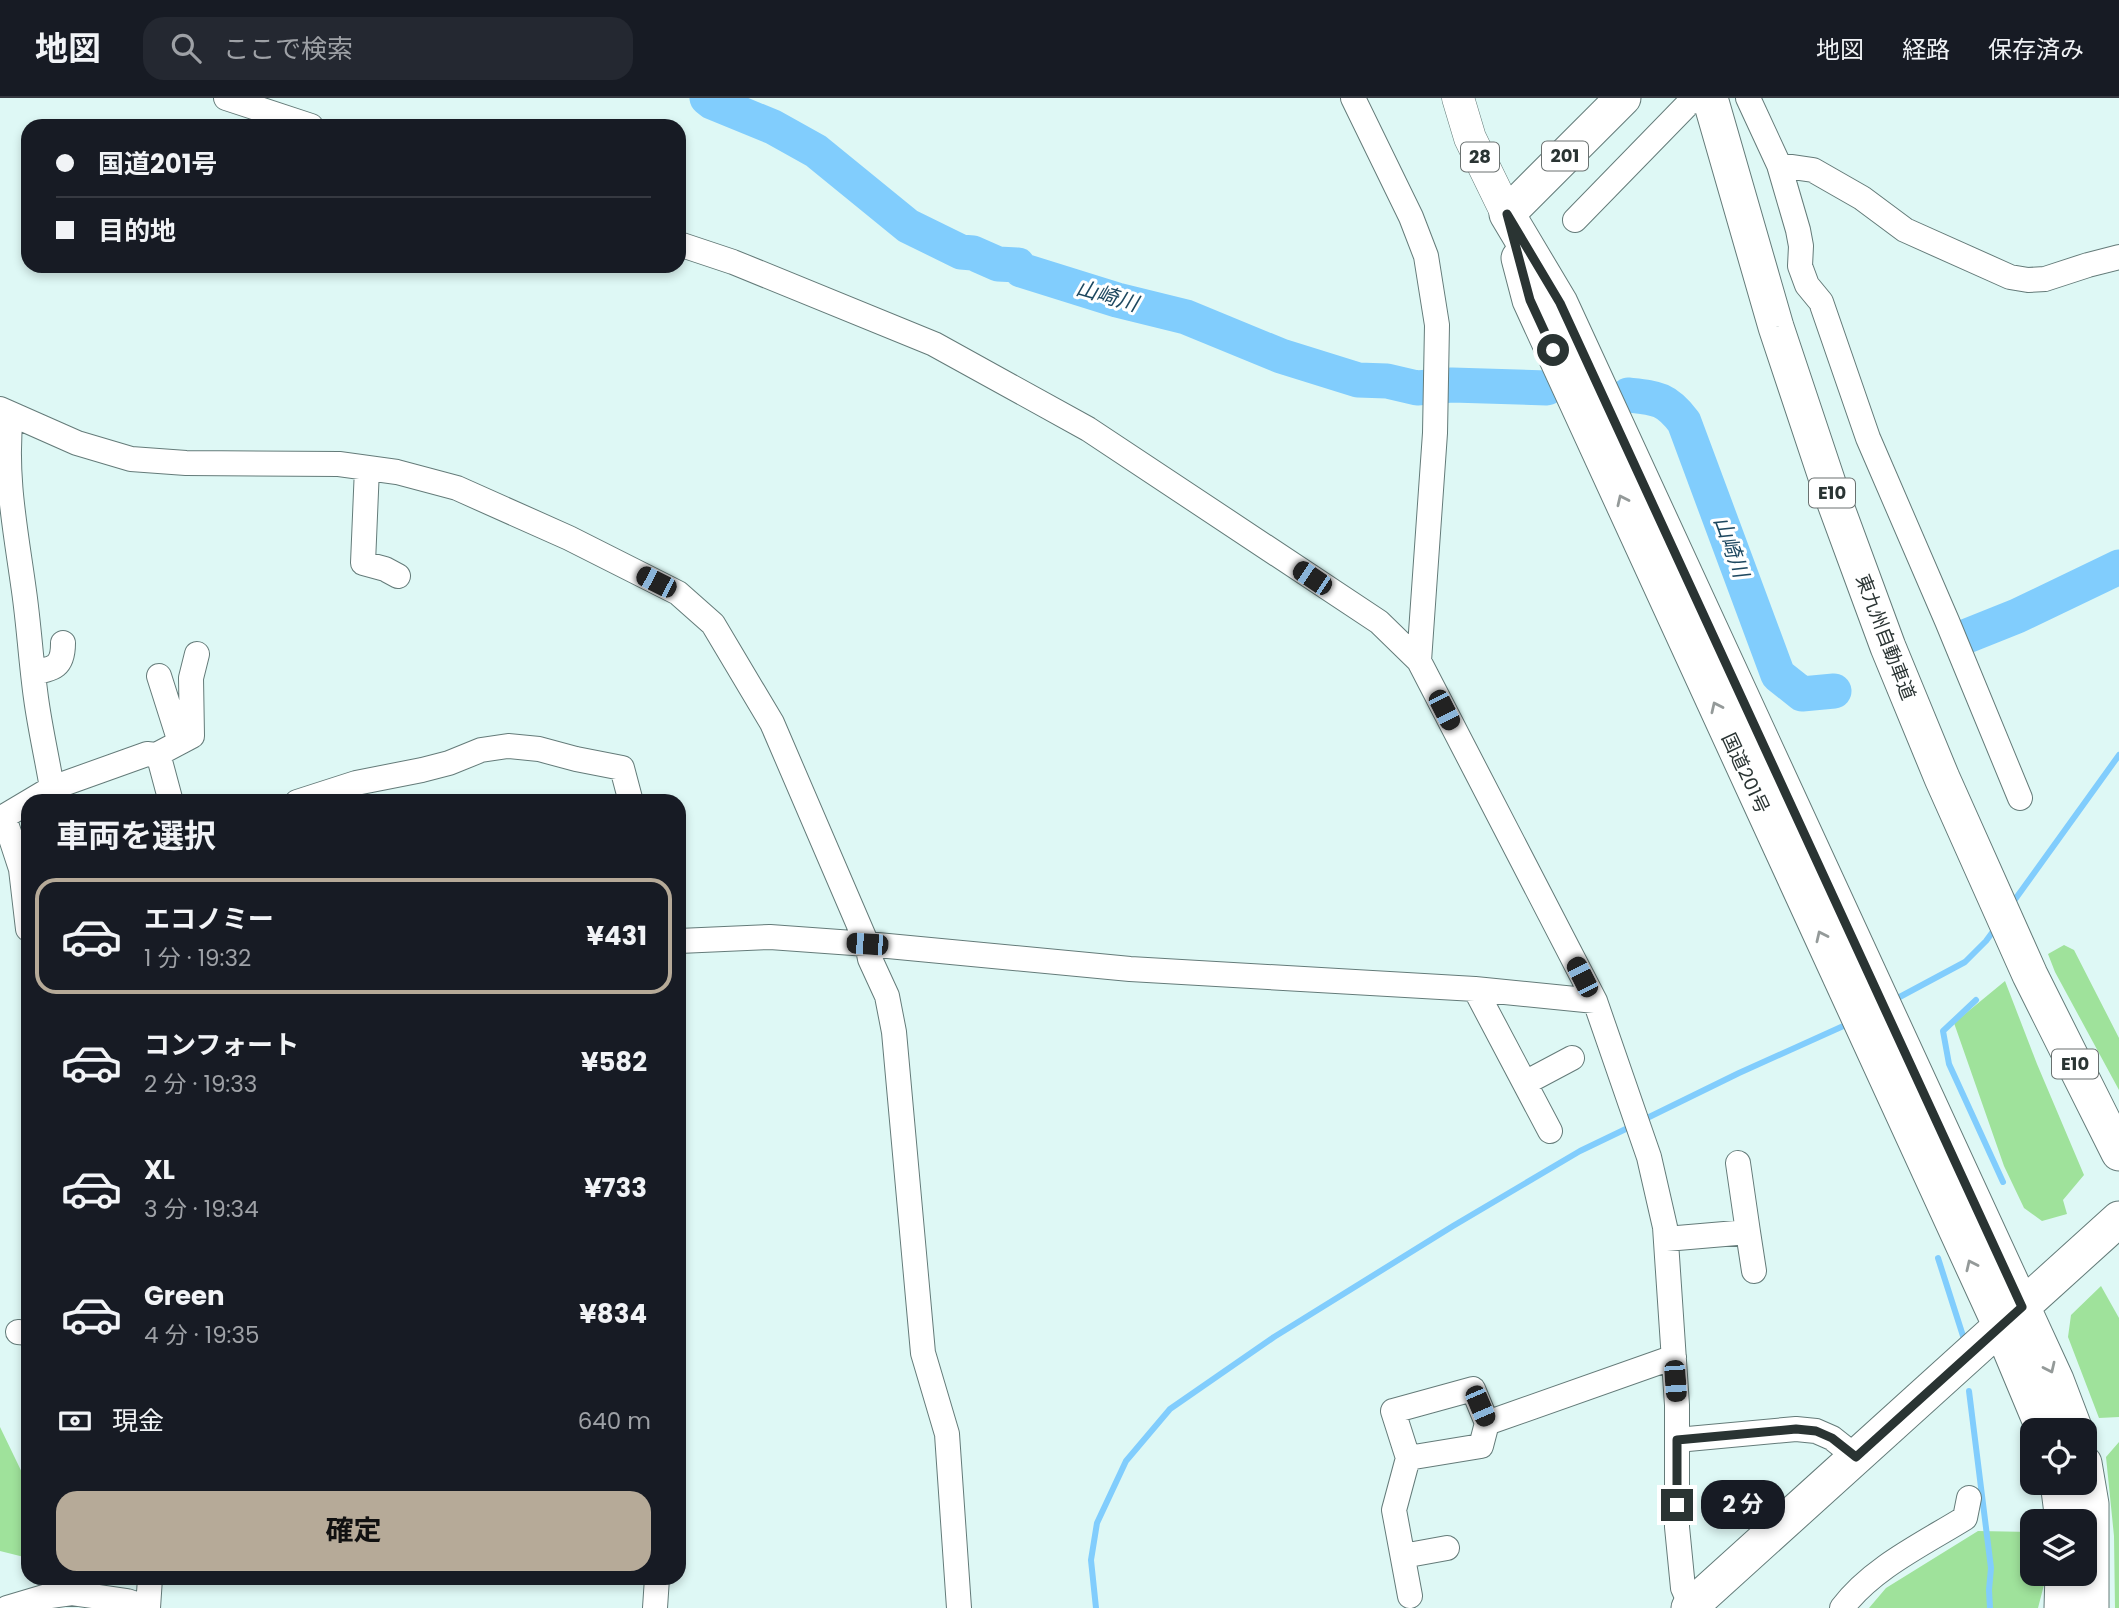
<!DOCTYPE html>
<html lang="ja">
<meta charset="utf-8">
<style>
:root{--surface:#171b24;--page:#242831;--text:#f1f3f6;--muted:#9ea1a6;--line:#363941;--accent:#b6aa98}
body{margin:0;font-family:Poppins,"Noto Sans JP",sans-serif;background:var(--page);color:var(--text);height:100vh;display:flex;flex-direction:column;font-size:26px;white-space:nowrap}
*{box-sizing:border-box;margin:0}
p{font-size:23px;color:var(--muted)}
.icon{flex:none;width:38px;height:38px;fill:none;stroke:currentColor;stroke-width:2;stroke-linecap:round;stroke-linejoin:round}
.map{position:relative;flex:1;overflow:hidden}
.side{position:absolute;left:21px;top:696px;width:665px;height:791px;display:flex;flex-direction:column;background:var(--surface);border-radius:21px;box-shadow:0 4px 10px #0003}
.side>*{flex:none}
.top-card{position:absolute;left:21px;top:21px;width:665px;height:154px;border-radius:21px;box-shadow:0 4px 10px #0003;display:grid;align-content:center;height:154px;padding:0 35px;background:var(--surface)}
.fabs{position:absolute;left:2020px;top:1320px;display:grid;gap:14px}
.fabs a{display:grid;place-items:center;width:77px;height:77px;border-radius:14px;background:var(--surface);box-shadow:0 4px 10px #0003;font-size:35px}
.end{position:absolute;width:32px;height:32px;margin:-16px;border:9px solid #2a3433;background:#fff;box-shadow:0 0 0 4px #fff}
.from{border-radius:50%}
.bubble{position:absolute;height:49px;border-radius:21px;background:var(--surface);box-shadow:0 4px 10px #0003;font-size:23px;font-weight:700;line-height:49px;text-align:center}
.car{position:absolute;width:21px;height:42px;margin:-21px -10px;border-radius:9px;box-shadow:0 0 5px 2px #0007;background:linear-gradient(#222 24%,#8ab4d8 0 40%,#222 0 76%,#8ab4d8 0 86%,#222 0)}
.top-card b{display:flex;align-items:center;gap:24px;height:66px;font-size:26px}
.top-card b+b{border-top:2px solid var(--line)}
.top-card i{width:18px;height:18px;background:var(--text)}
ul{padding:0;list-style:none}
li{display:flex;align-items:center;gap:21px;height:116px;margin:0 14px 10px;padding:0 21px;border:4px solid transparent;border-radius:21px}
li div{flex:1}
li b{display:block;font-size:26px}
li em{font-style:normal;font-weight:700}
li.on{border-color:var(--accent)}
li>.icon{width:63px;height:63px;stroke-width:1.5}
h2{padding:0 35px;font-size:32px;line-height:84px}
.pay{display:flex;align-items:center;gap:18px;height:77px;padding:0 35px;font-size:26px}
.pay p{margin-inline-start:auto}
.action{display:flex;gap:14px;margin-top:auto;padding:14px 35px}
.action a{flex:1;height:80px;border-radius:21px;background:var(--accent);color:#111;font-size:28px;font-weight:700;line-height:80px;text-align:center}
header{display:flex;align-items:center;gap:42px;box-sizing:border-box;height:98px;padding:0 35px;background:var(--surface);border-bottom:2px solid var(--line)}
header strong{font-size:33px}
nav{display:flex;gap:38px;margin-inline-start:auto;font-size:24px}
.search{width:490px;height:63px;background:var(--page);display:flex;align-items:center;gap:18px;box-sizing:border-box;padding:0 24px;border-radius:21px;color:var(--muted);font-size:26px}
.map>svg:first-child{display:block}
</style>
<header>
<strong>地図</strong>
<div class="search"><svg class="icon" aria-label="search" viewBox="0 0 24 24"><circle cx="10" cy="10" r="6"/><path d="M15 15l6 6"/></svg>ここで検索</div>
<nav><a>地図</a><a>経路</a><a>保存済み</a></nav>
</header>
<div class="map">
<svg width="2119" height="1510" viewBox="0 0 2119 1510">
<rect width="100%" height="100%" fill="#def8f5"/>
<path fill="#9fe29b" d="M2064 847 2074 852 2119 940V992L2055 874 2048 856Z
M2005 883 2037 966 2084 1077 2063 1102 2067 1116 2042 1123 2024 1110 2004 1068 1954 925Z
M2101 1188 2119 1220V1319L2099 1320 2068 1239 2071 1217Z
M0 1329 28 1387V1460L0 1453Z
M2119 1344V1510H2115L2114 1438 2106 1359Z
M1978 1433 2032 1434V1475H2047L2038 1510H1869L1886 1490Z"/>
<g fill="none" stroke-linecap="round" stroke-linejoin="round">
<path stroke="#81cdfd" stroke-width="6" d="M2011 807 2119 657
M1894 902 1965 864 1986 843 1997 828
M1976 902 1943 933 1949 966 2003 1084
M1641 1023 1739 975 1850 925
M1938 1160 1964 1241
M1969 1293 1991 1470 1989 1492 1990 1510
M1096 1510 1091 1462 1097 1425 1126 1363 1170 1311 1274 1239 1453 1128 1580 1053 1632 1028"/>
<path stroke="#81cdfd" stroke-width="35" d="M707 0 712 4 773 29 816 53 908 128 961 154 973 155 998 166 1018 167 1021 172 1117 202 1186 219 1281 258 1358 282 1387 283 1417 290 1452 287 1547 290
M1628 297C1656 300 1666 300 1684 324L1778 577 1802 596 1834 593
M1967 538 2017 518 2119 469"/>
<g stroke="#647b79" stroke-width="26">
<path id="minor" d="M226 0 311 28
M1353 0 1411 119 1426 158 1437 227 1435 335 1419 563
M1748 0 1779 67 1798 132 1801 148 1800 168 1807 187 1821 204 1868 340 1947 523 2020 700
M1779 67 1813 72 1862 100 1905 132 2010 179 2028 182 2045 181 2088 167 2119 159
M1575 122 1689 5 1703 0
M679 146 733 164 934 246 1088 331 1379 524 1419 563 1595 903 1649 1059 1665 1129 1677 1307V1429L1683 1490 1691 1508
M0 311 77 345 131 361 186 365 339 366 397 374 457 390 569 440 678 495 713 526 772 625 867 846 870 861 887 898 894 934 923 1255 947 1336 959 1510
M367 370 363 465 385 471 398 478
M33 574C54 571 63 569 63 545
M159 578 180 644
M156 657 192 638 191 580 197 556
M52 690 147 656 156 657 160 663 171 704
M297 704 356 685 422 672 449 665 481 652 508 648 539 651 576 661 622 670 631 704
M4 719 21 771 28 831
M0 721 52 690C47 660 40 630 36 600 31 564 29 528 24 493 16 434 4 377 11 317
M679 843 770 839 867 846 1130 871 1475 891 1595 903
M1475 891 1550 1033
M1525 985 1572 960
M1748 1134 1754 1173
M1666 1141 1748 1134 1738 1065
M18 1234 28 1235
M1487 1325 1481 1348 1408 1360 1393 1313 1473 1291 1487 1325 1674 1259
M1677 1342 1796 1331 1816 1333 1832 1340 1856 1359
M1408 1360 1394 1412 1410 1498
M1403 1458 1447 1450
M7 1510 44 1499 72 1495 127 1503 148 1510
M148 1510 150 1480
M655 1510 657 1480
M1842 1510C1872 1470 1923 1446 1965 1420L1969 1400"/>
</g>
<g stroke="#647b79" stroke-width="33">
<path id="major" d="M1458 0 1470 40 1507 116"/>
</g>
<g stroke="#647b79" stroke-width="37">
<path id="highway" d="M1710 0 1776 229 1832 397 1888 549 1942 680 2030 877 2119 1055
M1507 116 1560 205 2056 1282 2075 1332
M1507 116 1623 0
M1519 160 1530 202 2001 1229 2044 1332
M2084 1365 2091 1406V1510
M2058 1384 2063 1423
M1689 1510 2119 1121
M2062 1510 2063 1475"/>
</g>
<use href="#minor" stroke="#fff" stroke-width="24"/>
<use href="#major" stroke="#fff" stroke-width="32"/>
<use href="#highway" stroke="#fff" stroke-width="35"/>
</g>
<defs><path id="oneway-chevron" d="M-2-3.5L2.5 0L-2 3.5" fill="none" stroke-width="1.6" stroke-linecap="round" stroke-linejoin="round" transform="scale(1.75)"/></defs>
<g stroke="#949a99">
<use href="#oneway-chevron" transform="translate(1622 402) rotate(-115)"/>
<use href="#oneway-chevron" transform="translate(1716 609) rotate(-115)"/>
<use href="#oneway-chevron" transform="translate(1821 838) rotate(-115)"/>
<use href="#oneway-chevron" transform="translate(1971 1167) rotate(-115)"/>
<use href="#oneway-chevron" transform="translate(2050 1270) rotate(65)"/>
</g>
<g fill="none" stroke-linecap="round" stroke-linejoin="round">
<path stroke="#2a3433" stroke-width="9" d="M1553 252 1530 202 1507 116 1560 205 2022 1209 1856 1359 1832 1340 1816 1333 1796 1331 1677 1342V1407"/>
</g>
<g text-anchor="middle" stroke-width="6" stroke-linejoin="round" paint-order="stroke">
<g fill="#fff" stroke="#6a7170" stroke-width="2">
<rect x="1542" y="43.5" width="46" height="29" rx="5"/>
<rect x="1461" y="44.5" width="38" height="29" rx="5"/>
<rect x="1809" y="380.5" width="46" height="29" rx="5"/>
<rect x="2052" y="951.5" width="46" height="29" rx="5"/>
</g>
<g font-size="18" font-weight="bold" fill="#2a3433">
<text x="1565" y="64">201</text>
<text x="1480" y="65">28</text>
<text x="1832" y="401">E10</text>
<text x="2075" y="972">E10</text>
</g>
<g font-size="19" fill="#2a3433" stroke="#fff">
<text transform="translate(1886 539) rotate(69)" y="7">東九州自動車道</text>
<text transform="translate(1746 675) rotate(65)" y="7">国道201号</text>
</g>
<g font-size="21" font-style="italic" fill="#1e4860" stroke="#fff">
<text transform="translate(1107 198) rotate(16)" y="7">山崎川</text>
<text transform="translate(1731 449) rotate(70)" y="7">山崎川</text>
</g>
</g>
</svg>
<div class="fabs">
<a><svg class="icon" aria-label="locate" viewBox="0 0 24 24"><circle cx="12" cy="12" r="6"/><path d="M12 2v4M12 18v4M2 12h4M18 12h4"/></svg></a>
<a><svg class="icon" aria-label="layers" viewBox="0 0 24 24"><path d="M12 4l9 5-9 5-9-5zM3 14l9 5 9-5"/></svg></a>
</div>
<i class="end from" style="left:1553px;top:252px"></i>
<i class="end" style="left:1677px;top:1407px"></i>
<div class="bubble" style="left:1701px;top:1382px;width:84px">2 分</div>
<i class="car" style="left:1312px;top:480px;rotate:304deg"></i>
<i class="car" style="left:656px;top:484px;rotate:297deg"></i>
<i class="car" style="left:1444px;top:612px;rotate:153deg"></i>
<i class="car" style="left:867px;top:846px;rotate:274deg"></i>
<i class="car" style="left:1582px;top:879px;rotate:333deg"></i>
<i class="car" style="left:1675px;top:1283px;rotate:176deg"></i>
<i class="car" style="left:1480px;top:1308px;rotate:157deg"></i>
<div class="top-card">
<b><i class="from"></i>国道201号</b>
<b><i></i>目的地</b>
</div>
<section class="side">
<h2>車両を選択</h2>
<ul>
<li class="on"><svg class="icon" aria-label="car" viewBox="0 0 24 24"><path d="M5 17H2v-5l4-1 3-4h7l3 4 3 1v5h-3M9 17h6M6 11h13"/><circle cx="7" cy="17" r="2"/><circle cx="17" cy="17" r="2"/></svg><div><b>エコノミー</b><p>1 分 · 19:32</p></div><em>¥431</em></li>
<li><svg class="icon" aria-label="car" viewBox="0 0 24 24"><path d="M5 17H2v-5l4-1 3-4h7l3 4 3 1v5h-3M9 17h6M6 11h13"/><circle cx="7" cy="17" r="2"/><circle cx="17" cy="17" r="2"/></svg><div><b>コンフォート</b><p>2 分 · 19:33</p></div><em>¥582</em></li>
<li><svg class="icon" aria-label="car" viewBox="0 0 24 24"><path d="M5 17H2v-5l4-1 3-4h7l3 4 3 1v5h-3M9 17h6M6 11h13"/><circle cx="7" cy="17" r="2"/><circle cx="17" cy="17" r="2"/></svg><div><b>XL</b><p>3 分 · 19:34</p></div><em>¥733</em></li>
<li><svg class="icon" aria-label="car" viewBox="0 0 24 24"><path d="M5 17H2v-5l4-1 3-4h7l3 4 3 1v5h-3M9 17h6M6 11h13"/><circle cx="7" cy="17" r="2"/><circle cx="17" cy="17" r="2"/></svg><div><b>Green</b><p>4 分 · 19:35</p></div><em>¥834</em></li>
</ul>
<div class="pay"><svg class="icon" aria-label="cash" viewBox="0 0 24 24"><path d="M3 7h18v10H3z"/><circle cx="12" cy="12" r="2"/></svg>現金<p>640 m</p></div>
<div class="action"><a>確定</a></div>
</section>
</div>
